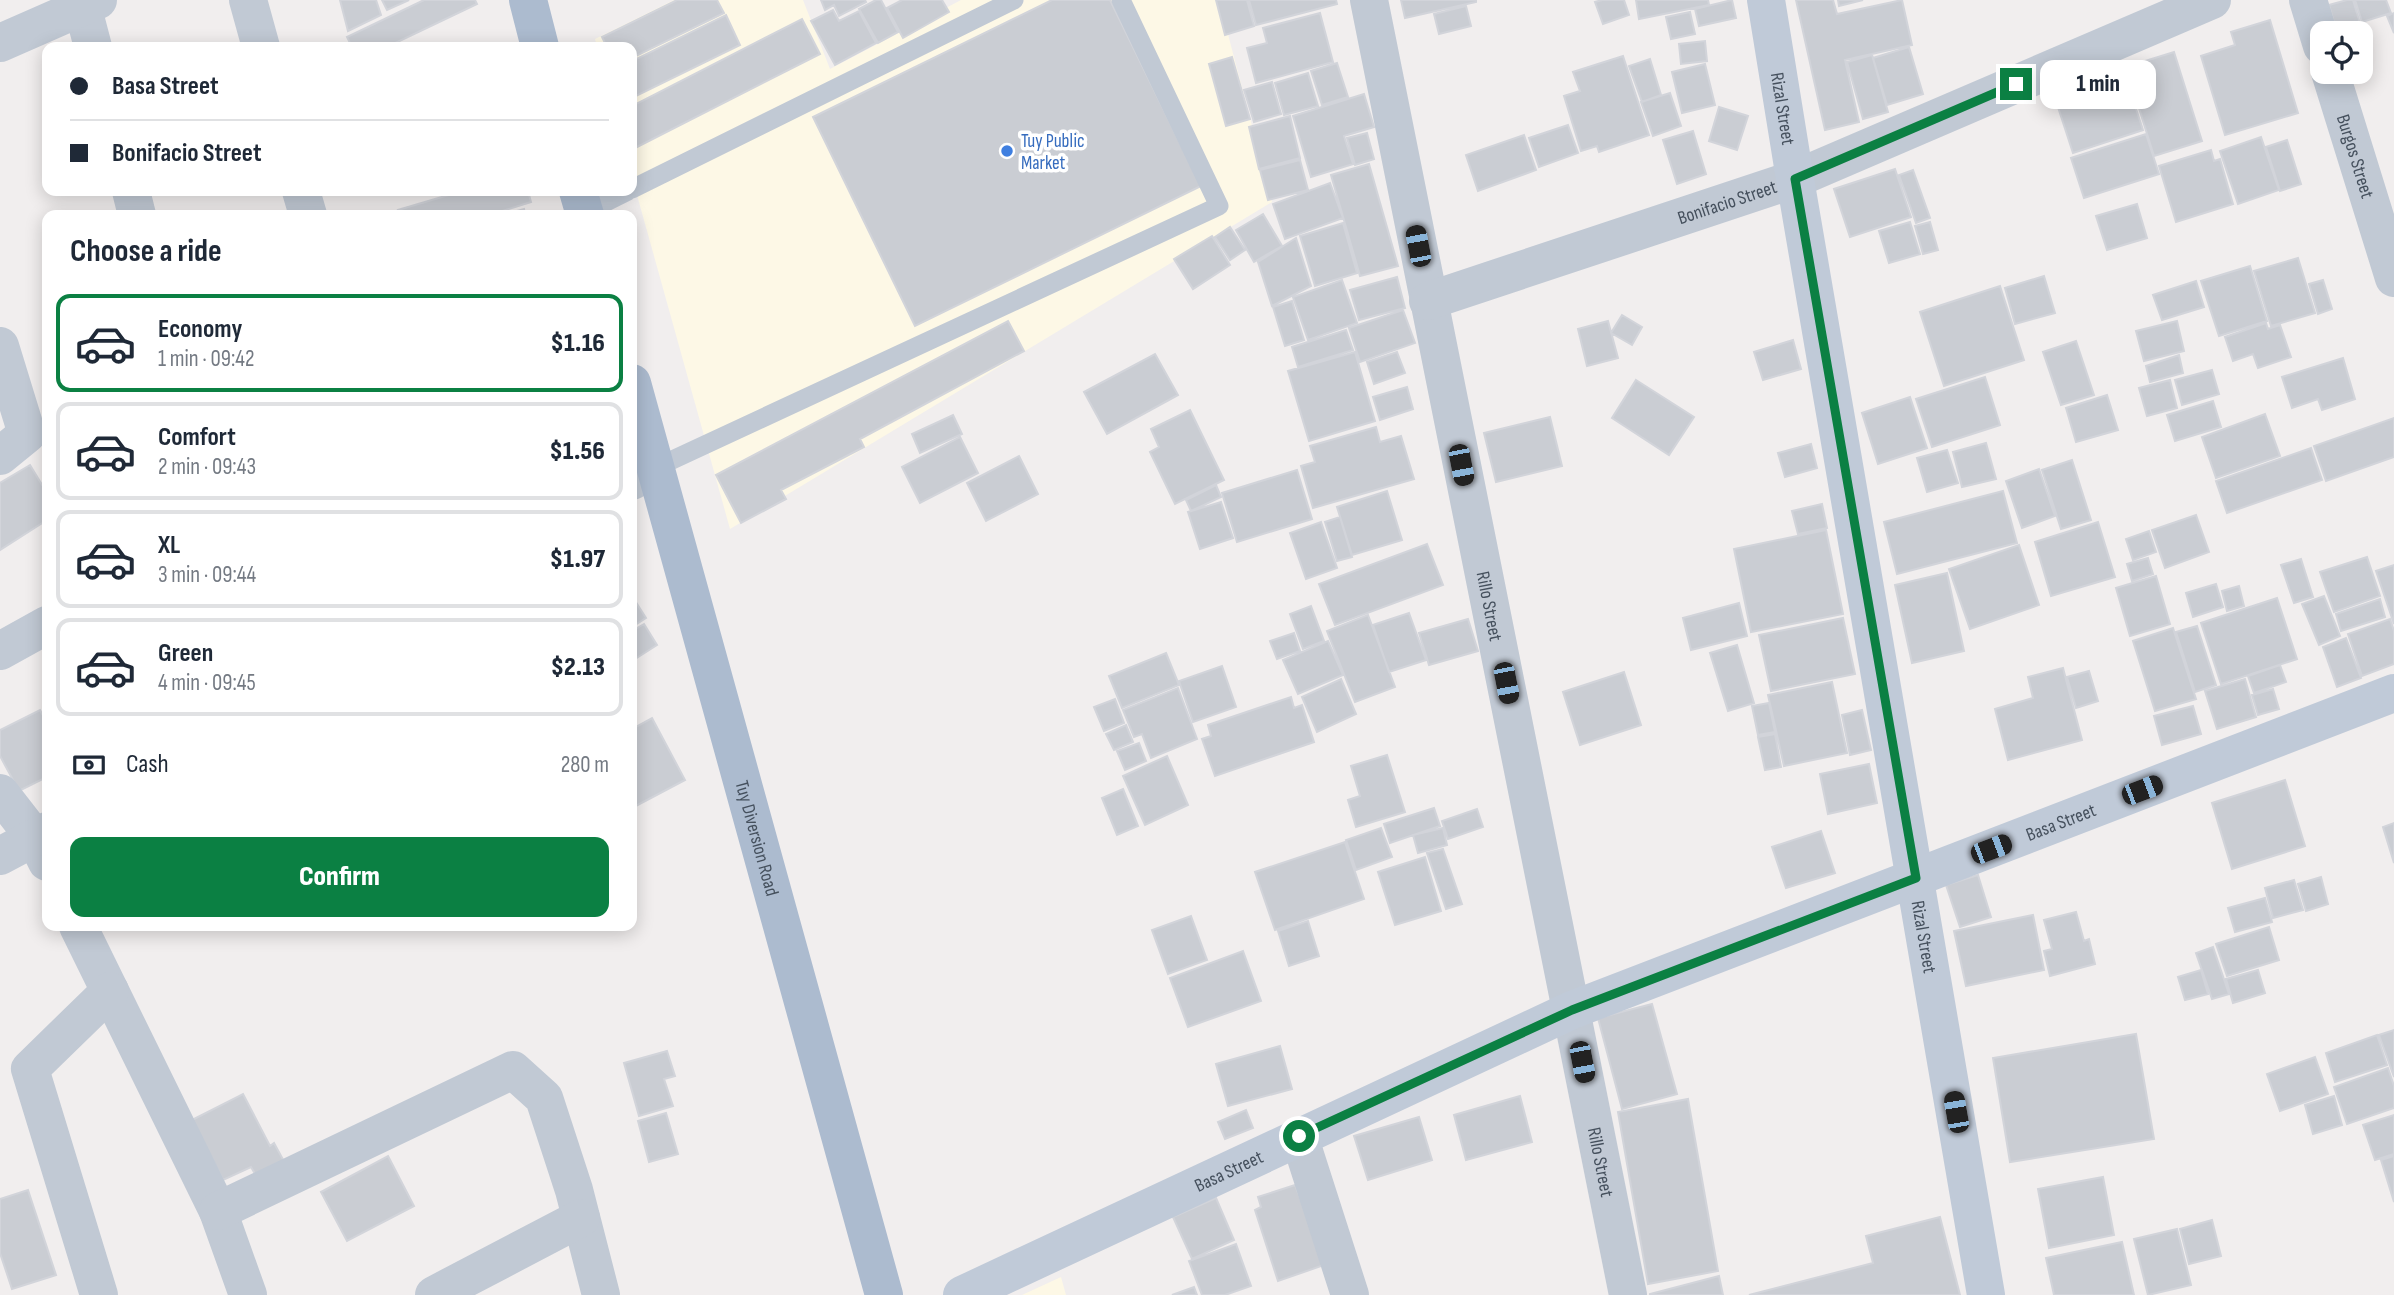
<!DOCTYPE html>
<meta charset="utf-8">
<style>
:root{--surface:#fff;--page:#f6f6f7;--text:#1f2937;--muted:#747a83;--line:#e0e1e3;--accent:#0b8043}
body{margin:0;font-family:"Sofia Sans Condensed",sans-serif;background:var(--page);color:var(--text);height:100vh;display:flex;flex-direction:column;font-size:26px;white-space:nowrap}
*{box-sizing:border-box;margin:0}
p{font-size:23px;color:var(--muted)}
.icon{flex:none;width:38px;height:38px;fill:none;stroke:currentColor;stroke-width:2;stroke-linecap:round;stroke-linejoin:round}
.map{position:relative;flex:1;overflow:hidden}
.panel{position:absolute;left:42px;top:210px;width:595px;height:721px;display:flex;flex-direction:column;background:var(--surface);border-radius:14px;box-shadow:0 4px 18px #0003}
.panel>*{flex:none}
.hud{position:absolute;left:42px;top:42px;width:595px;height:154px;border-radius:14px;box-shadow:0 4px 18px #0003;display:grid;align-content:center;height:154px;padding:0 28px;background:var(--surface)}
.fabs{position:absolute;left:2310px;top:21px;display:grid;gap:14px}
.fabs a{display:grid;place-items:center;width:63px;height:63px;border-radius:14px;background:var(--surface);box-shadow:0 4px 18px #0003;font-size:35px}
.end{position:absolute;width:32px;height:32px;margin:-16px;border:9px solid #0b8043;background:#fff;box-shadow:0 0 0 4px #fff}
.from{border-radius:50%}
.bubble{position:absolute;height:49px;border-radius:14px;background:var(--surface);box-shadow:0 4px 18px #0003;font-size:23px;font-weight:800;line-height:49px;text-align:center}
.car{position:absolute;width:21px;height:42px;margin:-21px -10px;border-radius:9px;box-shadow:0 0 5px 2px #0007;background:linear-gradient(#222 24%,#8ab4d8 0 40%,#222 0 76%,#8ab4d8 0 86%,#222 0)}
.hud b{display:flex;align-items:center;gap:24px;height:66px;font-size:26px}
.hud b+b{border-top:2px solid var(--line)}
.hud i{width:18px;height:18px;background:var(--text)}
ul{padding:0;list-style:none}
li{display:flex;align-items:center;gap:21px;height:98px;margin:0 14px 10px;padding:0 14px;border:4px solid var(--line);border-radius:14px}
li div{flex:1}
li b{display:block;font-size:26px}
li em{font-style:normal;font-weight:800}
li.selected{border-color:var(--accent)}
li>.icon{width:63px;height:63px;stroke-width:1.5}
h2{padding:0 28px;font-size:32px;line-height:84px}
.pay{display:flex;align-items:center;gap:18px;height:77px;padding:0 28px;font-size:26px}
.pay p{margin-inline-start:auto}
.button{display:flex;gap:14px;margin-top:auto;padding:14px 28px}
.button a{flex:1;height:80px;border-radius:14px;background:var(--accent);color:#fff;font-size:28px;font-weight:800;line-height:80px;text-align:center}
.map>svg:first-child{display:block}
</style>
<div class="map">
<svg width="2394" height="1295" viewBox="0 0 2394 1295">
<rect width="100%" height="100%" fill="#f1eeee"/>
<path fill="#fdf8e6" d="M674 0H803L830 69 961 0H1219L1272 202 730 529 632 177V47H597L595 39Z
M1061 1277 1066 1295H1022Z"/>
<path fill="#cacdd3" stroke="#d2d4da" stroke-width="2" d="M340 0H376L381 15 348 31Z
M382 0H409L387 10Z
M424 0H475L477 4 387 47H352L347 37Z
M677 0H717L724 13 632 58V47H607L602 37Z
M821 0H865L866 2 839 16 834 5 825 10Z
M876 0H881L898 32 878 43 859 9Z
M902 0H942L949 12 903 38 887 8Z
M1052 0H1110L1201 186 915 326 813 117Z
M1216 0H1247L1254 26 1225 35Z
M1249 0H1336L1337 4 1256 25Z
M1401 0H1476V2L1405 18Z
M1602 0H1624L1629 15 1603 24 1595 2Z
M1636 0H1708L1709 5 1639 19Z
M1732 0 1736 18 1699 26 1695 9Z
M1796 0H1833L1837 14 1902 0 1912 45 1845 60 1859 122 1825 130Z
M1838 0H1863L1839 6Z
M2347 0H2353L2362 30 2337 33 2329 5Z
M2355 0H2386L2391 13 2362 22Z
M1466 6 1471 26 1439 34 1434 14Z
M833 10 839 21 859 11 876 43 835 65 811 21Z
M1690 12 1695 34 1671 39 1666 17Z
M1320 13 1333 62 1256 83 1247 48 1267 43 1263 28Z
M2394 13V33L2387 16Z
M726 15 740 45 632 98V61Z
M802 19 820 54 635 148 632 141V106Z
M2270 20 2298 113 2225 135 2201 56 2235 45 2231 32Z
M1705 41 1707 61 1681 64 1679 44Z
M1909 47 1923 94 1887 105 1873 58Z
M2174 52 2202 141 2154 156 2126 67Z
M1872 55 1888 112 1863 119 1847 62Z
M1623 56 1649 135 1599 152 1597 146 1581 151 1564 96 1580 91 1573 72Z
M1232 57 1250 119 1226 126 1209 64Z
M1650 59 1661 95 1642 102 1629 66Z
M1337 63 1348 97 1322 105 1311 71Z
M1705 64 1715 105 1682 113 1672 72Z
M2124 72 2143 130 2073 153 2054 95Z
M1308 73 1318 106 1284 115 1275 83Z
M1272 82 1281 114 1254 122 1244 90Z
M1670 93 1681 126 1653 136 1641 102Z
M1364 94 1374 127 1344 136 1353 164 1311 177 1293 116Z
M1719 107 1748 116 1737 150 1709 141Z
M1290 116 1300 158 1259 169 1249 127Z
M1568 125 1578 153 1539 167 1529 138Z
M1693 131 1706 174 1677 184 1663 140Z
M1367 133 1374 159 1355 165 1347 138Z
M2146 134 2159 174 2084 198 2071 158Z
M1524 135 1536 170 1478 191 1466 155Z
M2261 137 2279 190 2238 204 2220 151Z
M2287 140 2301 184 2280 191 2266 147Z
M2211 150 2214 161 2220 159 2233 204 2176 222 2159 166Z
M1300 160 1308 190 1268 200 1260 170Z
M1369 164 1398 266 1360 276 1331 175Z
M1895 169 1911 217 1850 237 1834 189Z
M1913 170 1930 218 1916 223 1899 175Z
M1330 183 1343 218 1285 239 1273 204Z
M462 191H528L531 202 490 215H400L398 210Z
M2137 204 2147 238 2107 250 2096 216Z
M524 209 525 215H503Z
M1263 214 1282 246 1254 262 1236 230Z
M1910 222 1920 254 1889 263 1879 231Z
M1930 222 1938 250 1923 254 1915 226Z
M1343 223 1357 273 1315 286 1300 236Z
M1230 227 1245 250 1230 260 1215 237Z
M1212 236 1230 265 1193 289 1174 259Z
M1296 238 1311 286 1272 306 1258 262Z
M2298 258 2315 313 2271 326 2254 271Z
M2250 266 2267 321 2219 336 2201 281Z
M2044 276 2055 313 2015 324 2005 288Z
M1397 277 1405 308 1359 320 1350 290Z
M1342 280 1357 323 1308 340 1293 297Z
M2323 280 2332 309 2318 314 2309 284Z
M2196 281 2204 307 2162 320 2153 295Z
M2000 286 2024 360 1944 386 1920 312Z
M1292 301 1304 340 1285 346 1273 307Z
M1403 310 1415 343 1360 362 1349 328Z
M1622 315 1642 327 1632 345 1611 333Z
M1008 321 1024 351 860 439 864 447 781 490 786 499 741 523 716 475Z
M1608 321 1618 358 1587 366 1578 329Z
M2177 321 2184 351 2144 361 2136 331Z
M2266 323 2268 329 2280 325 2291 357 2258 368 2253 354 2233 361 2225 337Z
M1346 330 1353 350 1298 367 1292 347Z
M1793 340 1801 369 1763 380 1754 352Z
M2076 341 2094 395 2061 405 2043 352Z
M1355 352 1375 421 1309 441 1288 371Z
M1397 352 1405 373 1374 384 1367 362Z
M1155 354 1178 395 1107 434 1084 392Z
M2179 355 2183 373 2150 382 2146 366Z
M2343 358 2355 399 2322 410 2318 399 2292 408 2282 377Z
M2212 370 2219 394 2182 405 2175 380Z
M1985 377 2000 425 1932 447 1916 399Z
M1636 380 1694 417 1669 455 1612 418Z
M2170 380 2177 408 2147 416 2139 388Z
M1407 387 1413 409 1380 420 1373 397Z
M2107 395 2118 430 2076 442 2066 408Z
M1910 397 1927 448 1878 464 1862 413Z
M2213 401 2221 427 2175 441 2167 415Z
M1190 410 1224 480 1175 504 1150 452 1159 447 1151 429Z
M2265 414 2280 456 2216 478 2202 437Z
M953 415 962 434 920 453 912 434Z
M1550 417 1562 466 1496 482 1484 433Z
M2394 418V457L2326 481 2314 446Z
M1376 427 1380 442 1401 436 1414 479 1313 508 1301 466 1315 462 1310 446Z
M960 437 978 473 920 503 902 467Z
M1986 443 1996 479 1962 487 1953 452Z
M1811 444 1817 468 1785 477 1778 453Z
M2311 448 2322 480 2227 513 2216 481Z
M1947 450 1958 483 1927 492 1917 458Z
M1019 456 1038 494 986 521 967 483Z
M2072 460 2091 520 2061 529 2042 470Z
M30 465 47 493V520L0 550V483Z
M2039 469 2055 516 2022 528 2006 481Z
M1297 470 1312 519 1237 542 1222 493Z
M1216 485 1221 497 1191 511 1186 500Z
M1387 491 1402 540 1352 555 1337 507Z
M2003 491 2017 543 1897 574 1884 522Z
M1221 502 1233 538 1200 549 1188 512Z
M1822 504 1827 528 1798 534 1792 511Z
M2196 515 2209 552 2165 568 2152 530Z
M1340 517 1352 557 1337 561 1325 522Z
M1321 522 1337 568 1306 579 1290 533Z
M2098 522 2115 577 2051 596 2035 542Z
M1826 530 1843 614 1751 632 1734 549Z
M2149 531 2156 552 2133 560 2126 539Z
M1427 544 1443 585 1335 625 1319 584Z
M2019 545 2039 605 1970 629 1949 569Z
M2367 557 2380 596 2334 612 2320 572Z
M2148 558 2153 574 2132 581 2127 564Z
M2301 559 2313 597 2294 603 2281 565Z
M2394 565V624L2376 571Z
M1947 573 1964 651 1912 663 1895 585Z
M2156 576 2170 624 2130 636 2116 588Z
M2216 584 2223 607 2193 617 2186 593Z
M2239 586 2244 606 2227 611 2222 591Z
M632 596 646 618 632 627Z
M2324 596 2340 636 2319 645 2302 604Z
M2277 598 2297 659 2221 684 2201 623Z
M2380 599 2385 617 2341 631 2336 614Z
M1739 603 1747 636 1691 650 1683 618Z
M1311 606 1324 641 1303 649 1290 614Z
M1409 613 1426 660 1389 672 1373 625Z
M1368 615 1395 687 1355 702 1327 631Z
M1843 618 1855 674 1771 691 1759 635Z
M1468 619 1478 651 1429 665 1419 633Z
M2390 619 2394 631V664L2362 676 2348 634Z
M644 624 657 645 632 661V631Z
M2197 626 2216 685 2195 692 2176 632Z
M2173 628 2196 699 2155 711 2133 641Z
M1294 633 1300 651 1277 659 1270 641Z
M2346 638 2361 678 2337 687 2323 647Z
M1328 641 1343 675 1298 694 1283 660Z
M1737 645 1754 703 1728 711 1710 653Z
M1166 653 1179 685 1122 708 1109 676Z
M2280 665 2286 682 2254 693 2248 676Z
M1222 666 1236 707 1193 722 1179 681Z
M2063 668 2082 740 2008 760 1995 709 2033 698 2028 677Z
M2089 671 2098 701 2076 708 2067 677Z
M1624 672 1641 725 1580 745 1563 692Z
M1341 679 1356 714 1317 732 1302 697Z
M2245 679 2256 717 2217 729 2205 691Z
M1832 682 1847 753 1784 766 1768 695Z
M1178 688 1197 739 1151 758 1142 734 1134 737 1123 710Z
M2273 689 2279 709 2258 715 2252 695Z
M1291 697 1294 708 1302 705 1314 742 1215 776 1202 739 1211 736 1208 725Z
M1115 699 1124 723 1104 731 1094 707Z
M1769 703 1775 732 1758 735 1752 706Z
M2193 706 2201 734 2162 745 2154 716Z
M40 710 47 723V777L19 791 0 756V730Z
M1862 710 1871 750 1850 755 1842 715Z
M652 718 685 780 632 808V729Z
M1126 725 1133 742 1114 750 1106 734Z
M1775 734 1781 767 1765 770 1758 737Z
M1139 743 1146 761 1125 770 1117 751Z
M1387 755 1405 812 1356 827 1348 800 1360 796 1351 766Z
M1167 756 1188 805 1145 825 1123 776Z
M1869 764 1877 803 1828 814 1820 774Z
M2285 780 2305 846 2232 869 2212 803Z
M1123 789 1138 826 1117 835 1102 798Z
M1434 808 1440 826 1390 843 1384 824Z
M1477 809 1483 827 1448 839 1442 821Z
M2394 823V863L2383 827Z
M1381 828 1392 857 1356 870 1346 840Z
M1443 828 1447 845 1418 853 1413 835Z
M1821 831 1835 873 1786 888 1772 847Z
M1345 842 1364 899 1275 930 1255 872Z
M1443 849 1462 904 1446 909 1427 853Z
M1425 857 1441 911 1395 925 1378 872Z
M1978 875 1991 917 1960 927 1946 885Z
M2321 877 2328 904 2306 911 2298 884Z
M2294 880 2303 910 2273 918 2265 888Z
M2265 898 2272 922 2235 932 2228 908Z
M2076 912 2084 941 2089 939 2095 964 2050 976 2044 951 2052 949 2044 920Z
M2033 915 2044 970 1966 986 1954 931Z
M1191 916 1207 960 1168 974 1152 930Z
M1308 921 1319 956 1289 966 1278 931Z
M2269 927 2279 960 2227 976 2216 944Z
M2213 947 2229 994 2212 999 2196 953Z
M1243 951 1261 1001 1188 1027 1170 978Z
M2201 970 2208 994 2185 1000 2178 977Z
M2258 970 2265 993 2233 1003 2226 979Z
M1652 1004 1677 1094 1622 1109 1598 1018Z
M2394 1030V1077L2379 1035Z
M2136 1034 2154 1139 2010 1162 1993 1058Z
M2377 1035 2387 1065 2335 1082 2326 1053Z
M1280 1046 1292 1089 1228 1106 1216 1064Z
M667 1051 675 1076 664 1079 673 1106 639 1116 624 1063Z
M2315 1057 2328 1094 2280 1111 2267 1074Z
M2388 1068 2394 1086V1108L2347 1124 2334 1087Z
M243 1094 270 1146 274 1143 286 1165 258 1179 251 1167 223 1180 192 1120Z
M1520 1096 1532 1142 1466 1160 1454 1115Z
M2334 1096 2342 1125 2313 1134 2305 1105Z
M1688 1099 1718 1271 1648 1284 1618 1112Z
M1246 1110 1253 1128 1225 1139 1218 1122Z
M666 1113 678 1154 649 1162 638 1121Z
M2394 1115V1154L2375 1160 2363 1125Z
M1419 1117 1432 1160 1368 1180 1354 1136Z
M388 1156 414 1206 347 1241 321 1192Z
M2394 1156V1202L2381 1160Z
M2103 1177 2114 1235 2049 1248 2038 1189Z
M1295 1185 1327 1264 1278 1281 1255 1210 1261 1207 1258 1197Z
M28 1190 56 1275 12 1289 0 1253V1199Z
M1216 1198 1234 1240 1192 1259 1173 1217Z
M1940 1217 1960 1295H1749L1873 1263 1866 1236Z
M2212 1220 2221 1256 2189 1264 2180 1229Z
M2177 1229 2191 1285 2148 1295 2134 1239Z
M2122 1242 2134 1295H2054L2046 1258Z
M1236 1244 1251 1286 1225 1295H1202L1189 1261Z
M1719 1276 1723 1295H1650V1294Z
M1194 1287 1197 1295H1172Z"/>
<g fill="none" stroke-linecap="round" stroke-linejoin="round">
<path stroke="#c1c9d4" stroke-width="19" d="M632 189 1014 0
M584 213 628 191
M655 468 1219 206 1121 0"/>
<g stroke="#c1c9d4" stroke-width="38">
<path d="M248 0 261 47"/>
<path id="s1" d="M1369 0 1628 1295"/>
<path d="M2308 0 2322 46"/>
<path d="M82 5 93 47"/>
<path d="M0 43 98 0"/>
<path id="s2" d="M2330 72 2394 278"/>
<path d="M131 191 137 215"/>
<path d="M301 191 308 215"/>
<path id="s3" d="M1428 301 1795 179 2212 0"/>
<path d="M0 346 27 434 0 456"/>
<path d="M632 481 655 468"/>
<path d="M0 651 47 625"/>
<path d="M0 793 35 838 47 862"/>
<path d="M0 856 47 831"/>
<path d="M78 926 218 1211 248 1295"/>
<path d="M1299 1136 1350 1295"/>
<path d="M218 1211 513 1070 544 1098 574 1190 601 1295"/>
<path d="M99 1295 30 1069 110 991"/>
<path d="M434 1295 581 1218"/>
</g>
<g stroke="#c0cad8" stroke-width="38">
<path id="s4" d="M1766 0 1795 179 1986 1295"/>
<path id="s5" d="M962 1295 1572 1010 2394 693"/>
</g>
<g stroke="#acbbcf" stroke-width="38">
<path d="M528 0 540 47"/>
<path d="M578 191 585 215"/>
<path id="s6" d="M632 383 884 1295"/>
</g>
</g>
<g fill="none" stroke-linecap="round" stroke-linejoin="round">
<path stroke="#0b8043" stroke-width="9" d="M1299 1136 1572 1010 1916 878 1795 179 2016 84"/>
</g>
<circle fill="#3f7fe0" stroke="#fff" stroke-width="2.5" cx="1007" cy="151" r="7"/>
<g text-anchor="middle" stroke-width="7" stroke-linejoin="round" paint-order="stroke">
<g font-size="19" fill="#45505d" stroke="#fff">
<text dy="7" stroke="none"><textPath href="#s4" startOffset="110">Rizal Street</textPath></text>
<text dy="7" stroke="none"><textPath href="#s2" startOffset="88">Burgos Street</textPath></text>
<text dy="7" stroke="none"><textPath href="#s3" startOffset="315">Bonifacio Street</textPath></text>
<text dy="7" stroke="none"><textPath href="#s1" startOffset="618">Rillo Street</textPath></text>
<text dy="7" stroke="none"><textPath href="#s5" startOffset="1197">Basa Street</textPath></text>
<text dy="7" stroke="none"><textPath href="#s6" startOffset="472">Tuy Diversion Road</textPath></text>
<text dy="7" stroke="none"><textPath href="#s4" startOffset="950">Rizal Street</textPath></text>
<text dy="7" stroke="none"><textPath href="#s1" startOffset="1185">Rillo Street</textPath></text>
<text dy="7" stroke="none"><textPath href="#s5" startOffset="294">Basa Street</textPath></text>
</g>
<g font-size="19" fill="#366cbe" stroke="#fff" text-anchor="start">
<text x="1021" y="147">Tuy Public<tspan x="1021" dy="22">Market</tspan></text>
</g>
</g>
</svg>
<div class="fabs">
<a><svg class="icon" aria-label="locate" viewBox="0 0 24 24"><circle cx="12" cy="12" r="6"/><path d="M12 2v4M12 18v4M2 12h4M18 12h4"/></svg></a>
</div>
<i class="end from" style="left:1299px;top:1136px"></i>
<i class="end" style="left:2016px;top:84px"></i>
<div class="bubble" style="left:2040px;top:60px;width:116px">1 min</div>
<i class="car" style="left:1418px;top:246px;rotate:349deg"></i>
<i class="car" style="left:1461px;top:465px;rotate:169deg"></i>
<i class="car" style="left:1506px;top:683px;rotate:169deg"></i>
<i class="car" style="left:2142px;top:790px;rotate:69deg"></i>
<i class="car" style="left:1991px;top:849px;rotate:69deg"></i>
<i class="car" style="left:1582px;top:1062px;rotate:169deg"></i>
<i class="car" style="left:1956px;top:1112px;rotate:350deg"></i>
<div class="hud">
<b><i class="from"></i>Basa Street</b>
<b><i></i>Bonifacio Street</b>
</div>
<section class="panel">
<h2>Choose a ride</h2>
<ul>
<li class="selected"><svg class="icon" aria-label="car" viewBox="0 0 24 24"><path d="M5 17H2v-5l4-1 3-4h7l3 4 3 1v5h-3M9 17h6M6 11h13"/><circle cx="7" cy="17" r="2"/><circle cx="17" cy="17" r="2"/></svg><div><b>Economy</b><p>1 min · 09:42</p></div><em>$1.16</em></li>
<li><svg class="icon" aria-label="car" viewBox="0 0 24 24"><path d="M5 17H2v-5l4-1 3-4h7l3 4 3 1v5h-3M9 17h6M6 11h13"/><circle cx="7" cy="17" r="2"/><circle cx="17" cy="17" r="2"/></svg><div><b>Comfort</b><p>2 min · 09:43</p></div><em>$1.56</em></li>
<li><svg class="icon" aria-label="car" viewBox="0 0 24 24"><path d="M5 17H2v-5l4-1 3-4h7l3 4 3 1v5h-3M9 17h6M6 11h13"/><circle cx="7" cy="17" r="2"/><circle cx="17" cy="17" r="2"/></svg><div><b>XL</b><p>3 min · 09:44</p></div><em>$1.97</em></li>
<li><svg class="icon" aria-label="car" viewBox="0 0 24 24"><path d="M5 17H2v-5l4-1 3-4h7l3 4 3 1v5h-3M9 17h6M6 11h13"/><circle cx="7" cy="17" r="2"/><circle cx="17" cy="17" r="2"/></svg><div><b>Green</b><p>4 min · 09:45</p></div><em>$2.13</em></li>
</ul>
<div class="pay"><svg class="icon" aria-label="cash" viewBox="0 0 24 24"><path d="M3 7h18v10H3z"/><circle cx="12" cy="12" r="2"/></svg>Cash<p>280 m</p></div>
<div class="button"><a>Confirm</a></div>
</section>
</div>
